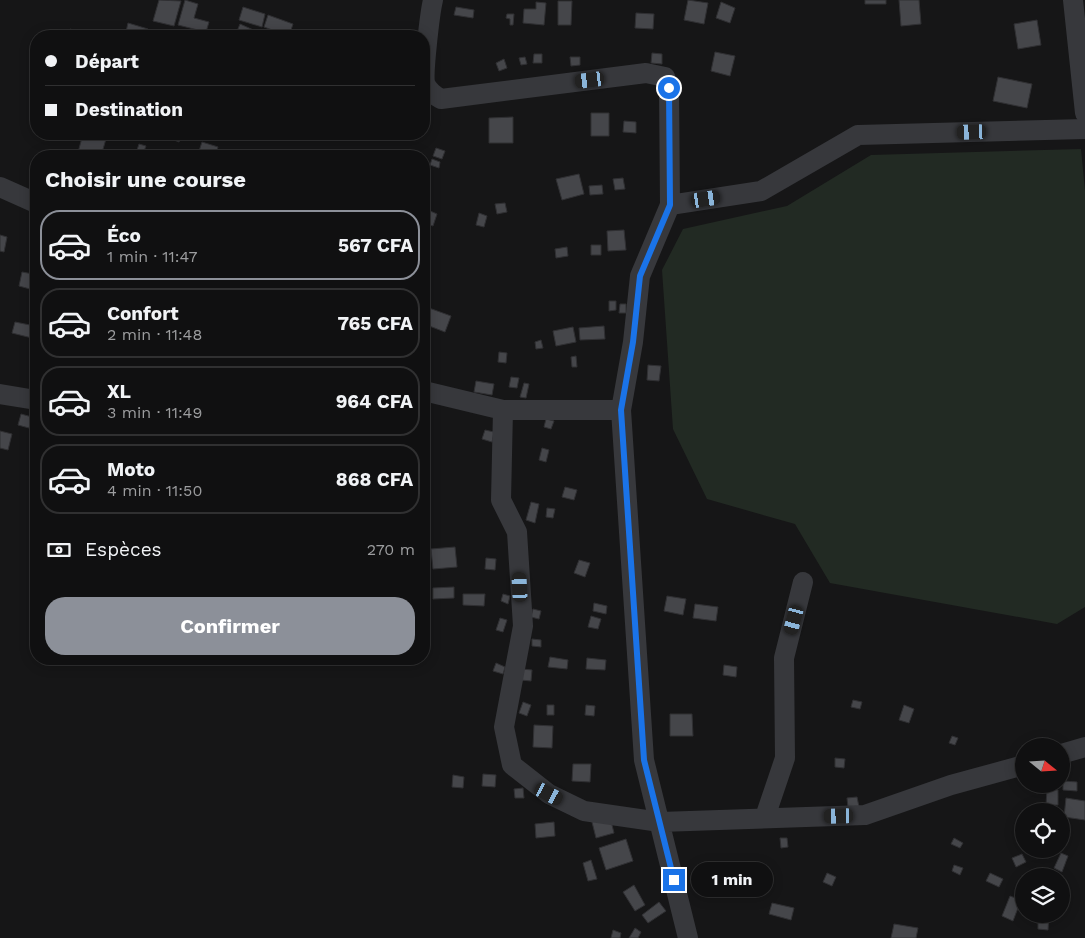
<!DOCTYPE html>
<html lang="fr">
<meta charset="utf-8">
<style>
:root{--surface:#101011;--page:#1e1e1f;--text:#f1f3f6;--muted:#9c9d9f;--line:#303031;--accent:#8c9099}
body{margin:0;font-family:"Work Sans",sans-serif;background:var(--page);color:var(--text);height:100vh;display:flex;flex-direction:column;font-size:19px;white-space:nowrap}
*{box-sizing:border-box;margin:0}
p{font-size:16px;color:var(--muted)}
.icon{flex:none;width:28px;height:28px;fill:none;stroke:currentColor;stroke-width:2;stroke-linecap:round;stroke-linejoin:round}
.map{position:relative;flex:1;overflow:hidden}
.side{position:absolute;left:30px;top:150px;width:400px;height:515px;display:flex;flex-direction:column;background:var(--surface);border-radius:20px;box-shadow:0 2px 12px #0003,0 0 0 1px var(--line)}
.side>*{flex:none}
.banner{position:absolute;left:30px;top:30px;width:400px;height:110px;border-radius:20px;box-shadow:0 2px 12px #0003,0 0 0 1px var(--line);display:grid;align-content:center;height:110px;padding:0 15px;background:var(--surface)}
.needle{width:32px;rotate:108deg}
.buttons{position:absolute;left:1015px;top:738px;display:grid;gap:10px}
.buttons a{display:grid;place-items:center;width:55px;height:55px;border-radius:50%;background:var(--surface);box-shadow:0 2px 12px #0003,0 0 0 1px var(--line);font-size:25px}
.end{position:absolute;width:22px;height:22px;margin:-11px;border:6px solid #1a73e8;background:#fff;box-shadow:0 0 0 2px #fff}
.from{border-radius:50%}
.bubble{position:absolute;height:35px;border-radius:18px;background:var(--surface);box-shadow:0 2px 12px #0003,0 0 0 1px var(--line);font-size:16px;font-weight:700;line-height:35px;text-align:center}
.car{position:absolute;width:15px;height:30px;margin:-15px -8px;border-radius:6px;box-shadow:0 0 4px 1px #0007;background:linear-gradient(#222 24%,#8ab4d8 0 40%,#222 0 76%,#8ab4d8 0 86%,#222 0)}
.banner b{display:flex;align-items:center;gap:18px;height:48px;font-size:19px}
.banner b+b{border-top:1px solid var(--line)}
.banner i{width:12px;height:12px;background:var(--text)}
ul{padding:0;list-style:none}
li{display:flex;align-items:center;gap:15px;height:70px;margin:0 10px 8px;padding:0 5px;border:2px solid var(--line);border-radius:20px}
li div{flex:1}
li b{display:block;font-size:19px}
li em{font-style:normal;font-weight:700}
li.selected{border-color:var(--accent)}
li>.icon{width:45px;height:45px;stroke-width:1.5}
h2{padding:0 15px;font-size:22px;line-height:60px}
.pay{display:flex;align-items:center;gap:12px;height:55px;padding:0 15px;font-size:19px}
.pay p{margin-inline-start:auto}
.primary-button{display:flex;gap:10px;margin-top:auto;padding:10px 15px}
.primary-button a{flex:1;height:58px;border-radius:20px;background:var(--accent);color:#fff;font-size:20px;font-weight:700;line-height:58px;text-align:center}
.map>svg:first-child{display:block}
</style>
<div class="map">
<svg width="1085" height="938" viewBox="0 0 1085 938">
<rect width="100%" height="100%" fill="#161617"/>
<path fill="#222a23" d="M1081 149 1085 191V607L1057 624 830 583 795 524 707 499 673 429 662 270 683 229 787 206 871 155Z"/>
<path fill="#45464a" stroke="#303033" d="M159 0 181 1 174 26 153 21Z
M185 0 198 4 194 18 209 22 206 32 178 25Z
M688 0 708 3 704 24 684 20Z
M865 0H886V4H865Z
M899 0H919L921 24 901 26Z
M558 1H572L571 25H558Z
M536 2 546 3 544 25 523 23 524 9H536Z
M721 2 735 8 730 23 716 18Z
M243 7 265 14 262 27 239 20Z
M456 7 474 10 473 18 454 15Z
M636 13 654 14 653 29 635 28Z
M507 14H514L513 25H510V19L506 18Z
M268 15 293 24 289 36 264 27Z
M1037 20 1041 45 1018 49 1014 24Z
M128 23 148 29 146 36H125Z
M240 24 258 32 257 36H235Z
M70 29 91 35V36H67Z
M715 52 735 56 730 76 711 71Z
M652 53 662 54V64L651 63Z
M534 54H542V63H533Z
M525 57 527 64 521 65 519 58Z
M570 57H580V65L571 66Z
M504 59 507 68 499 71 496 63Z
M998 77 1032 84 1027 108 993 101Z
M424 100 430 102 426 114 424 113Z
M591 113H609V136H591Z
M513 117V143H489V118Z
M624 121 636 122V133L623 132Z
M83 134 106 139 101 156H77Z
M159 134H182L179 142Z
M333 134H353L351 140Z
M202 142 218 147 215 156 199 151Z
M139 144 146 146 142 156H135Z
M436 148 445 151 442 159 433 156Z
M432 159 440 162 439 168 430 165Z
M579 174 584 194 562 200 556 179Z
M623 178 625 189 615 190 613 179Z
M602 185 603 194 590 195 589 186Z
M505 203 507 212 497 214 495 204Z
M428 210 437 214 433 226 424 223Z
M479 213 487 216 484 227 476 225Z
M624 230 626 250 608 251 607 231Z
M0 235 7 237 4 252 0 251Z
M591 245H601V255H591Z
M567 247 568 256 556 258 555 249Z
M22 272 33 274 30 289 19 286Z
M609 301H616V310L609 311Z
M620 304H626V313H619Z
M429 308 451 316 445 332 424 324Z
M15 322 35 326 32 338 12 333Z
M604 326 605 339 580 340 579 328Z
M573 327 576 342 556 346 553 331Z
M541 340 543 348 536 349 535 342Z
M499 352 507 353 506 363 498 362Z
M576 356 577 367H572L571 357Z
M648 365 661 366 659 381 647 380Z
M511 377 519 378 517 388 509 387Z
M476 381 494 384 492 395 474 392Z
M524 383 529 384 526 398 520 397Z
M21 414 32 417 29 428 18 425Z
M546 419 554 421 551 429 544 427Z
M485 430 494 432 492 442 482 439Z
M0 431 12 434 8 450 0 448Z
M542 448 549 450 546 462 539 460Z
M565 487 577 490 574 500 562 497Z
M531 502 539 504 535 523 526 520Z
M547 508 555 509 553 518 546 517Z
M455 547 457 567 433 569 431 549Z
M486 558 496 559 495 570 485 569Z
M579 560 590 563 585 577 574 573Z
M454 587V598L433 599V588Z
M463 594H485L484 606 463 605Z
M503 594 510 596 508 604 501 601Z
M667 596 686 599 683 615 664 611Z
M594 603 607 606 606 614 593 611Z
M695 604 718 607 716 621 693 618Z
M533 609 541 611 539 619 531 617Z
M591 616 601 619 598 629 588 627Z
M500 618 507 620 503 632 496 630Z
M532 639 541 640V647L532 646Z
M550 657 568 660 567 669 548 667Z
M587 658 606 660 605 670 586 669Z
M496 663 505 667 503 674 493 671Z
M724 665 737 667 736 677 723 675Z
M522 669 532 670 531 681 521 680Z
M853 700 862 702 860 709 851 707Z
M523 702 531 705 527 716 519 713Z
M547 705H554V715H547Z
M586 705 595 706 594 716 585 715Z
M904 705 914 709 909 723 899 720Z
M670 714H692L693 736H670Z
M534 725 553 726 552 748 533 747Z
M952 736 958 738 955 745 949 743Z
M835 758 845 759 844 768 835 767Z
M573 764H591L590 782 572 781Z
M483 774 496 775 495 787 482 786Z
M453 775 464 777 463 788 452 787Z
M1063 781 1077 782V791L1063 790Z
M523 788 524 798H515L514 789Z
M1047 789 1058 790V805H1046Z
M857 797 859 807 848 808 847 798Z
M1066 798 1085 801V820L1064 817Z
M610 817 614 833 596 838 592 822Z
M554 822 555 836 536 838 535 824Z
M780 838H787L788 847 781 848Z
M954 838 963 843 960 848 951 844Z
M626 839 633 861 606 870 599 848Z
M1061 853 1068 856 1062 872 1054 868Z
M1022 854 1026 862 1016 867 1012 858Z
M591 860 597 879 588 881 583 863Z
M954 865 963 868 960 875 952 871Z
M827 873 836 877 832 886 823 882Z
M990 873 1003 879 999 887 986 881Z
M634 885 645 905 635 911 623 892Z
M1010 896 1021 900 1013 921 1002 916Z
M659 902 666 911 648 923 642 915Z
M772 903 794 908 791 920 769 914Z
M1038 914H1049L1048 930 1038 929Z
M894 924 918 928 916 938H891Z
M635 928 641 932 638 938H629Z
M613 930 621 933 620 938H611Z"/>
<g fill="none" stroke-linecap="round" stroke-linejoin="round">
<path stroke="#37383c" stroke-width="20" d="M433 0C430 12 423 72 425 83 428 91 434 95 441 99L646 73 665 77 669 88 670 205
M1073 0 1085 113
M0 187 36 203
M424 391 503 410H621
M0 394 36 400
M503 410 501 500 517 532 523 626 504 727 512 765 549 794 584 811 660 822 865 815 951 785 1024 765
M1061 754 1085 747
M765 817 785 758 784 658 803 582
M688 938 644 760 621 410 633 342 640 276 670 205 761 191 858 135 1085 129"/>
</g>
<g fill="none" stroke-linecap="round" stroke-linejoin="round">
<path stroke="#1a73e8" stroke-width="6" d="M669 88 670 205 640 276 633 342 621 410 644 760 674 880"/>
</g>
</svg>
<div class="buttons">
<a><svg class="needle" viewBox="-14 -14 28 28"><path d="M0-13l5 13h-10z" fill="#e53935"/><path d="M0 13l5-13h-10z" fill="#9c9d9f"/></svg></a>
<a><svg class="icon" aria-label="locate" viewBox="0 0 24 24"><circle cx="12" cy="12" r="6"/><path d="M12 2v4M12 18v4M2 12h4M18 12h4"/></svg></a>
<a><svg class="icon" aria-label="layers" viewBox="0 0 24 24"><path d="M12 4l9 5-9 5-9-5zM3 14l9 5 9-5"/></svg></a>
</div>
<i class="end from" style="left:669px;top:88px"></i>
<i class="end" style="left:674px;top:880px"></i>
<div class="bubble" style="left:691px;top:862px;width:82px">1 min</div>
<i class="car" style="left:590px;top:80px;rotate:263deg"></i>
<i class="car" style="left:972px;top:132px;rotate:268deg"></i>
<i class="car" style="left:706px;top:199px;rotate:81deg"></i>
<i class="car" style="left:520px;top:587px;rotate:357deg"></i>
<i class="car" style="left:794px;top:620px;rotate:195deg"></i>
<i class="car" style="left:549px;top:794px;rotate:117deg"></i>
<i class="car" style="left:839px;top:816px;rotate:269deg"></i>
<div class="banner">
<b><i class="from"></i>Départ</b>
<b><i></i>Destination</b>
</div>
<section class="side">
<h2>Choisir une course</h2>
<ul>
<li class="selected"><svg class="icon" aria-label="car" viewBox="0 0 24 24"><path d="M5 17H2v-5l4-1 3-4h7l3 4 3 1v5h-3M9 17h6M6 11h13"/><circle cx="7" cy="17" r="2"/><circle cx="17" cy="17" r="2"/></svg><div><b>Éco</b><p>1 min · 11:47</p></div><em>567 CFA</em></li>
<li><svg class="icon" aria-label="car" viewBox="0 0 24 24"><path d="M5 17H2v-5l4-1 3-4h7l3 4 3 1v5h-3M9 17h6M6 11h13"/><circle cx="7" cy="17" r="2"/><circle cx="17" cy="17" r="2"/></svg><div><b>Confort</b><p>2 min · 11:48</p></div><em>765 CFA</em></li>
<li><svg class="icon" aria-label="car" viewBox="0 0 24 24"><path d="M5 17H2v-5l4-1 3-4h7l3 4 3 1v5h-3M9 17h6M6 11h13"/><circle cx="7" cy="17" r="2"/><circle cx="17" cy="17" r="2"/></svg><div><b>XL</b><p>3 min · 11:49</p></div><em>964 CFA</em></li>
<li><svg class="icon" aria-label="car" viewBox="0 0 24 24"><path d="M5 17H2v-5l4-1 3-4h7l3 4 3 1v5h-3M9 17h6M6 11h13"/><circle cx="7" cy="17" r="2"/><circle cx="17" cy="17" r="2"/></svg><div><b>Moto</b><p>4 min · 11:50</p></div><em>868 CFA</em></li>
</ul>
<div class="pay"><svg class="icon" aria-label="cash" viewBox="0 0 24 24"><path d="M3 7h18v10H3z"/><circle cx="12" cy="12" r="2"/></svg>Espèces<p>270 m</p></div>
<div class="primary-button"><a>Confirmer</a></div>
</section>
</div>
